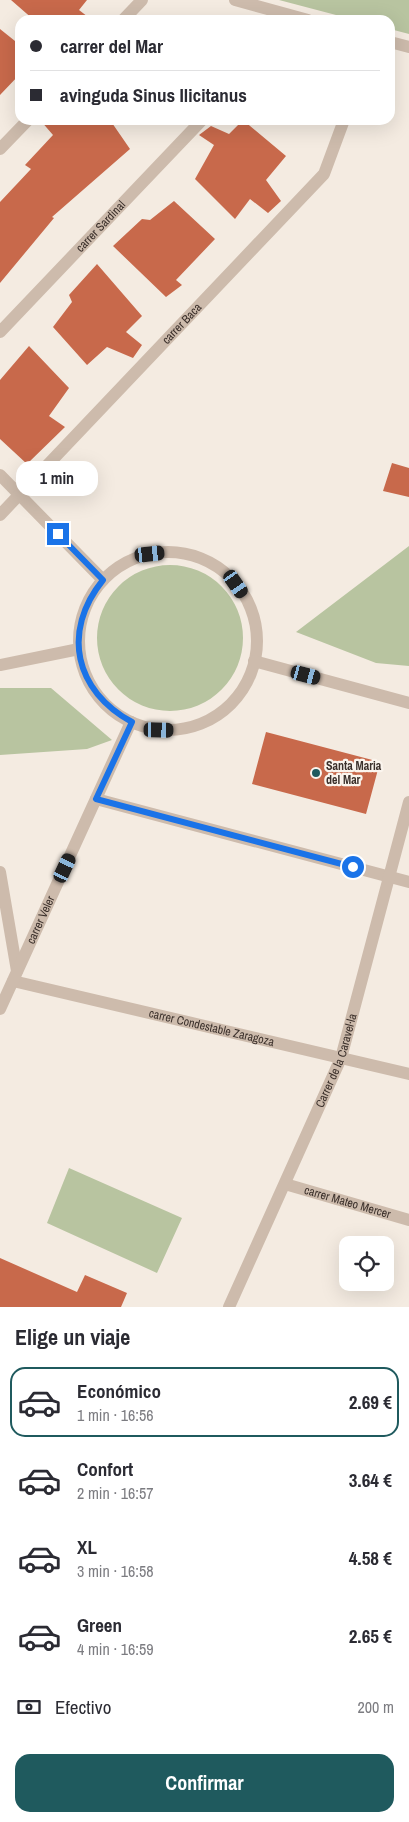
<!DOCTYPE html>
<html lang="es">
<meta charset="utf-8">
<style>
:root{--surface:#fff;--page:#f2f2f3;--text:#2b2b33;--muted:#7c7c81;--line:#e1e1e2;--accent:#1f5a5e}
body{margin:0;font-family:"Archivo Narrow",sans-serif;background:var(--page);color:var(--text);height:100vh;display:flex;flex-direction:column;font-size:19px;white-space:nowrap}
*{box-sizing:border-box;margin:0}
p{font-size:16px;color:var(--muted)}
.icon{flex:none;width:28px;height:28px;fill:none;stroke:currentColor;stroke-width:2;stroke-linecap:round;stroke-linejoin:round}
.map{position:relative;height:1307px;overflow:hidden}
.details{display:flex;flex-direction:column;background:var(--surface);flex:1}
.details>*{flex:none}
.top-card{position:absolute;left:15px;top:15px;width:380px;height:110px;border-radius:15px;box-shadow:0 5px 20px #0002;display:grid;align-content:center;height:110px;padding:0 15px;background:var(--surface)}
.fabs{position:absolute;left:339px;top:1236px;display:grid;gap:10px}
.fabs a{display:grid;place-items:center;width:55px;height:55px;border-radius:10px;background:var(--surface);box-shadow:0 5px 20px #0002;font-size:25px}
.end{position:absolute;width:22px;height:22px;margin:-11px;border:6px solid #1a73e8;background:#fff;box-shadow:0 0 0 2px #fff}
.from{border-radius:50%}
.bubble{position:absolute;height:35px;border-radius:15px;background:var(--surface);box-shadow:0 5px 20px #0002;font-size:16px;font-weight:800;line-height:35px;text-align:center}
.car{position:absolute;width:15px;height:30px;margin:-15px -8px;border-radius:6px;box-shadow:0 0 4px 1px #0007;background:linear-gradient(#222 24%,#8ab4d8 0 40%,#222 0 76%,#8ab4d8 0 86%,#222 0)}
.top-card b{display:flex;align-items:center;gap:18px;height:48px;font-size:19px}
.top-card b+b{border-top:1px solid var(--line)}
.top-card i{width:12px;height:12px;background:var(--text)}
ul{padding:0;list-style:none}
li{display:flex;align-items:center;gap:15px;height:70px;margin:0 10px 8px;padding:0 5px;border:2px solid transparent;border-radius:15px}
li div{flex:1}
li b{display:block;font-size:19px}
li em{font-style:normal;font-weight:800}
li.on{border-color:var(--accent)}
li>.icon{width:45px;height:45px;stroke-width:1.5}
h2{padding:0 15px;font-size:22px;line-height:60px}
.pay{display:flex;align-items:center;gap:12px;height:55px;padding:0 15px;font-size:19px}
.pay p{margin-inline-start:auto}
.cta{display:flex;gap:10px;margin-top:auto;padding:10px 15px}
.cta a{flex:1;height:58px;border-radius:15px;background:var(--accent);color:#fff;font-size:20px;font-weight:800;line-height:58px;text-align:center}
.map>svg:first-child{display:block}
</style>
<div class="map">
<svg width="409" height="1307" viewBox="0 0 409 1307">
<rect width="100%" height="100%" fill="#f4ebe1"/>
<path fill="#b8c4a0" d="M279 0H409V34L390 29V20H355Z
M409 546V666L376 663 296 632Z
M97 638a73 73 0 1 1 146 0a73 73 0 1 1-146 0Z
M0 688H51L112 740 87 749 0 755Z
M69 1168 182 1218 157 1273 47 1223Z"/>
<path fill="#c8694b" d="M11 0H87L79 10 92 20H34Z
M0 29 20 45V74L0 95Z
M40 120H110L130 149 52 217 54 218 0 283V202L31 169 25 165 53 135Z
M243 120 286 156 266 180 281 201 268 213 250 199 235 219 195 179 214 145 199 135 211 126 229 134Z
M174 201 215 239 176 280 182 285 166 297 113 246 142 219 150 220Z
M97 264 142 316 126 332 142 345 133 358 107 347 87 365 53 327 72 302 69 295Z
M29 346 69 388 49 416 65 427 27 464 0 439V380Z
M392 463 409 468V497L383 491Z
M266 732 380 762 366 814 252 784Z
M0 1258 77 1292 85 1275 127 1293 121 1307H0Z"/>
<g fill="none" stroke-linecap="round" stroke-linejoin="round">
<g stroke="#cdbbac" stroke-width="12">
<path d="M235 0 308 20"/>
<path d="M123 20 142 0"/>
<path d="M390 42 409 47"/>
<path d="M0 149 28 120"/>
<path id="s1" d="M0 332 202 120"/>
<path d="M0 475 103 580"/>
<path id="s2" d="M0 515 324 174 344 120"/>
<circle cx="168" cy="641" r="89"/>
<path d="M254 661 409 703"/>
<path d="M0 665 79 649"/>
<path d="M96 799 409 882"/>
<path d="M0 872 17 971"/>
<path id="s3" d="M13 981 409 1074"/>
<path id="s4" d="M0 1009 131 722"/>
<path id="s5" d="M285 1184 409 1220"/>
<path id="s6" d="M229 1307 341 1058 409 802"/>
</g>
</g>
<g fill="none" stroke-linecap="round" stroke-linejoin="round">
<path stroke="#1a73e8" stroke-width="6" d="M58 534 103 580C61 632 75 691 132 722L96 799 353 867"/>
</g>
<circle fill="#1f5a5e" stroke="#fbf5ee" stroke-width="2" cx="316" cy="773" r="5"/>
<g text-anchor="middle" stroke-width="4.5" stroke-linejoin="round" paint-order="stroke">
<g font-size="12" fill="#3b302b" stroke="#fbf5ee">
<text dy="4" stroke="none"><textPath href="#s1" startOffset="146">carrer Sardinal</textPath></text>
<text dy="4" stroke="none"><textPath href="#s2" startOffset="264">carrer Baca</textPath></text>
<text dy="4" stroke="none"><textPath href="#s4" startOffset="98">carrer Veler</textPath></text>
<text dy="4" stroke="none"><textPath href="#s3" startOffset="204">carrer Condestable Zaragoza</textPath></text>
<text dy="4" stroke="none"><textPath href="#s6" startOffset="269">Carrer de la Caravel·la</textPath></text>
<text dy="4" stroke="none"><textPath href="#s5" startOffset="65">carrer Mateo Mercer</textPath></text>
</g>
<g font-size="12" font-weight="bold" fill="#3b302b" stroke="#fbf5ee" text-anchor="start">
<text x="326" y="770">Santa Maria<tspan x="326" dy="14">del Mar</tspan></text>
</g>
</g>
</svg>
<div class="fabs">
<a><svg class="icon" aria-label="locate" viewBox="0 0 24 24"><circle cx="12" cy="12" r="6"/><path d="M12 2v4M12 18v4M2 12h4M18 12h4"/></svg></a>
</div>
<i class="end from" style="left:353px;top:867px"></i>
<i class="end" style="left:58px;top:534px"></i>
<div class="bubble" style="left:16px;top:461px;width:82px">1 min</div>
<i class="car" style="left:150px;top:554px;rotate:84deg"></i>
<i class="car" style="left:236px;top:584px;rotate:145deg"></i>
<i class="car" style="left:306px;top:675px;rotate:105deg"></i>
<i class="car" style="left:159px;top:730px;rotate:91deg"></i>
<i class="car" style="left:65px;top:868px;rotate:25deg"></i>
<div class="top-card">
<b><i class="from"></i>carrer del Mar</b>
<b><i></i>avinguda Sinus Ilicitanus</b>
</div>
</div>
<section class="details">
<h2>Elige un viaje</h2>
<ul>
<li class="on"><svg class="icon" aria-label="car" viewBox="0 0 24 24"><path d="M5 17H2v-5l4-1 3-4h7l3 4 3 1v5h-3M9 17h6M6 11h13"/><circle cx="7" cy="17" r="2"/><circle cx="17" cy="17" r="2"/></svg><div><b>Económico</b><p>1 min · 16:56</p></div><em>2.69 €</em></li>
<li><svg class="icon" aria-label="car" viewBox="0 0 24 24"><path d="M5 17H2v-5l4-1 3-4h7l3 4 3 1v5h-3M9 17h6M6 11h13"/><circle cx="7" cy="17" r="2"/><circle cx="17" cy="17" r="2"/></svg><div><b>Confort</b><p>2 min · 16:57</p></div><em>3.64 €</em></li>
<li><svg class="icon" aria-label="car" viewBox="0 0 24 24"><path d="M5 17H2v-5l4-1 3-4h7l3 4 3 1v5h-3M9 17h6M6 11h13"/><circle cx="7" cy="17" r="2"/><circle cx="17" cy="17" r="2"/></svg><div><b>XL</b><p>3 min · 16:58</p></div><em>4.58 €</em></li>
<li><svg class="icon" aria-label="car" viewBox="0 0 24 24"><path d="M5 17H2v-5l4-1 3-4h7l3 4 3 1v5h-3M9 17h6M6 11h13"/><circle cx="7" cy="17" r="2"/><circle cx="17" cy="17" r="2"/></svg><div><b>Green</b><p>4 min · 16:59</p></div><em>2.65 €</em></li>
</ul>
<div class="pay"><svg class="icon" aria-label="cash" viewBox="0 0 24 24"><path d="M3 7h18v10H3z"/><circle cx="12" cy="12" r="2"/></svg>Efectivo<p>200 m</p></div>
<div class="cta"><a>Confirmar</a></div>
</section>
